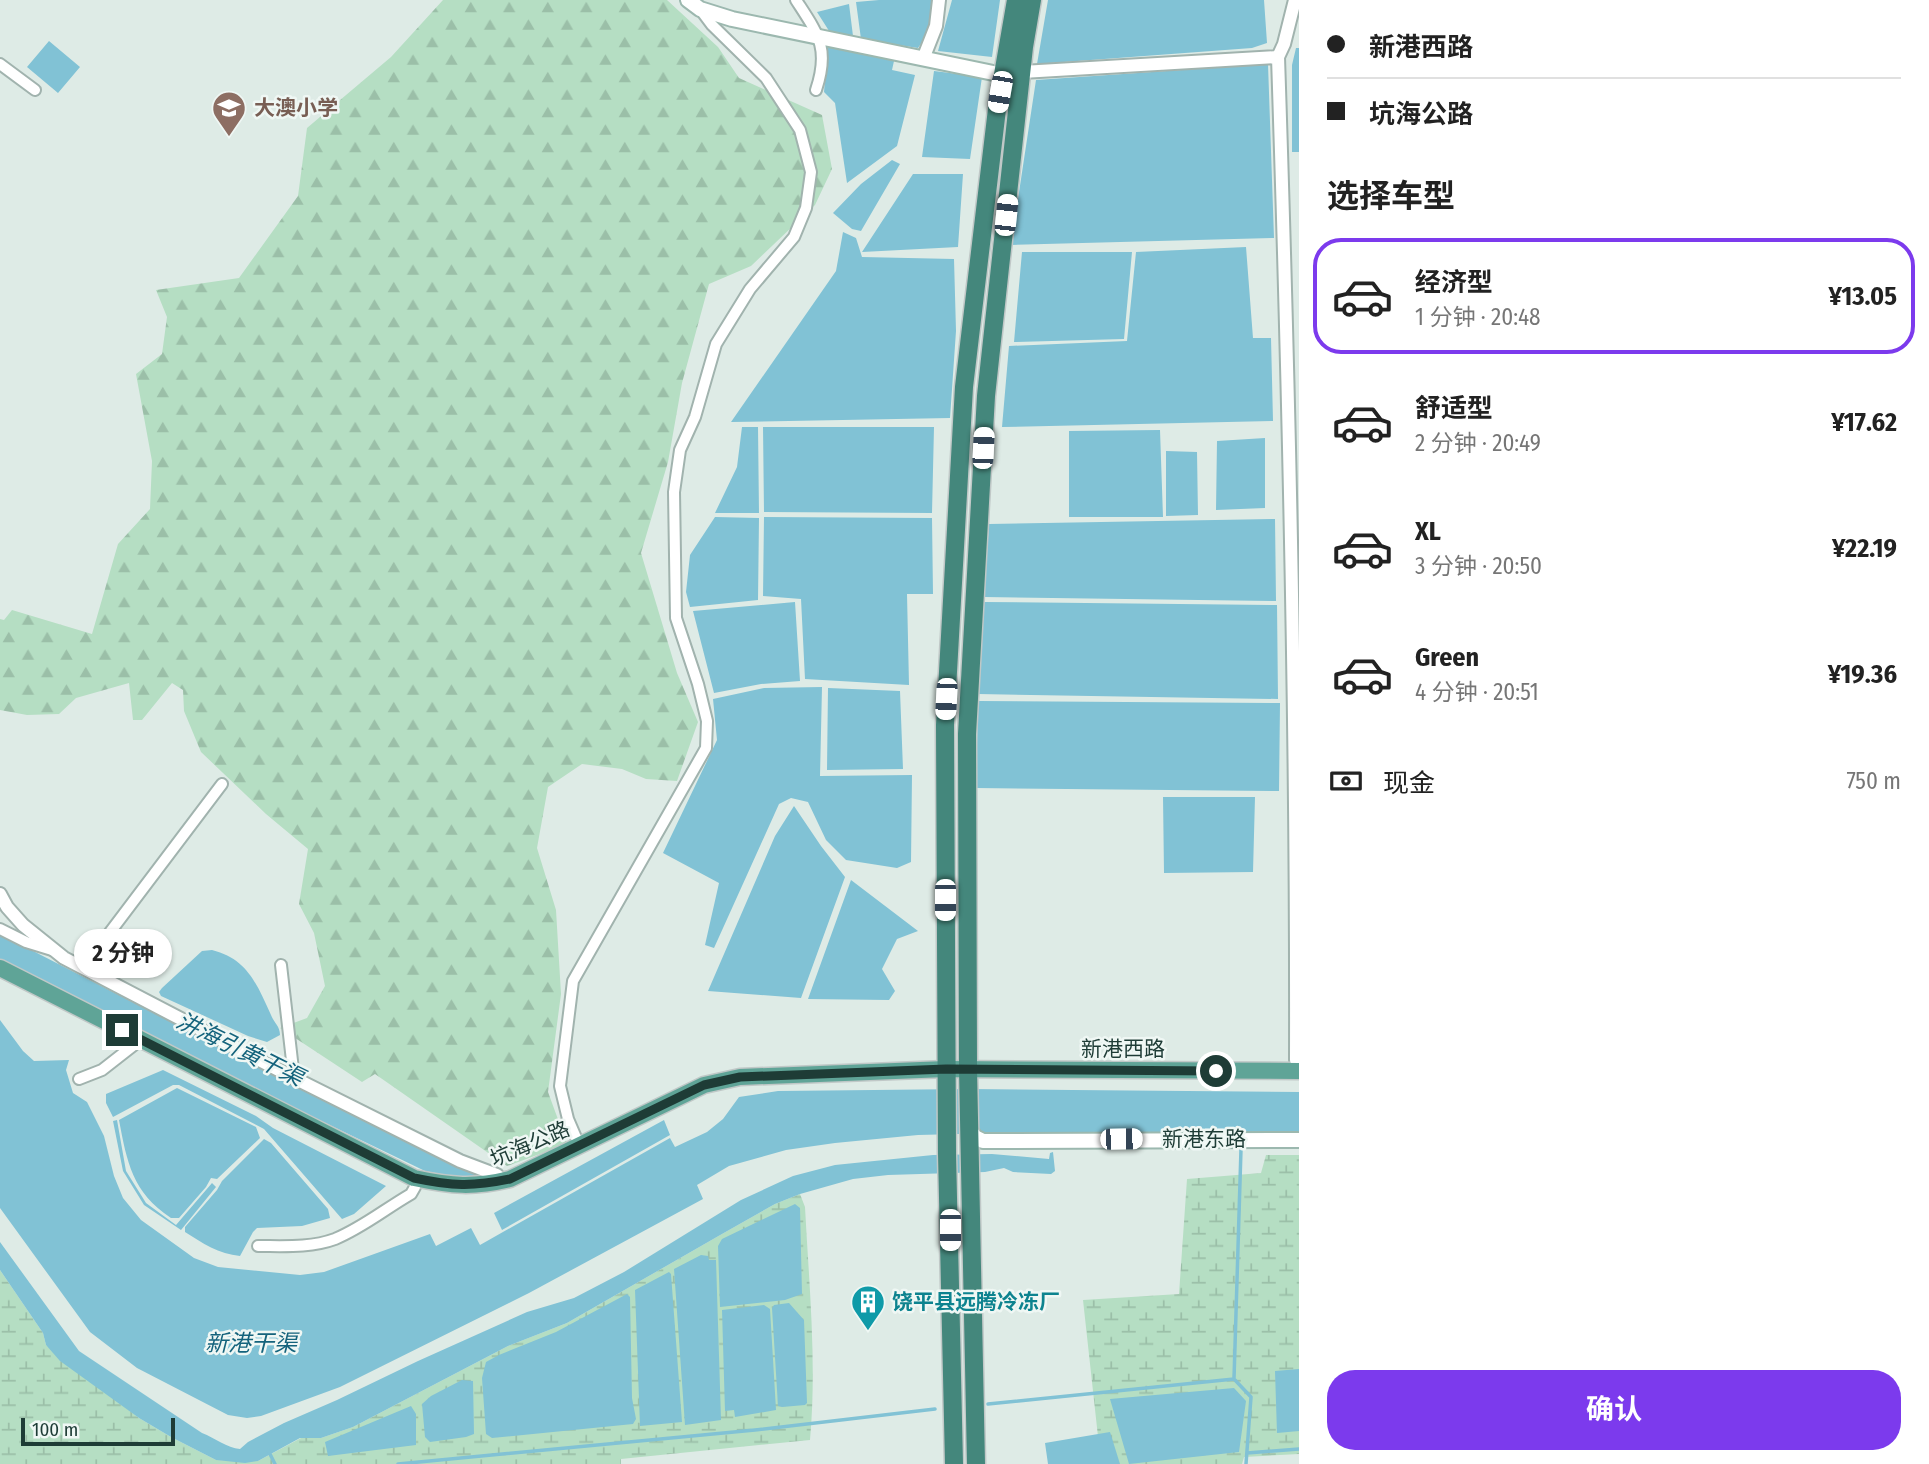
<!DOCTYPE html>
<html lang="zh">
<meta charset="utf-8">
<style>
:root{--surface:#fff;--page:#f6f6f6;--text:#222;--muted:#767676;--line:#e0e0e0;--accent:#7c3aed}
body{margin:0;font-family:"Fira Sans Condensed","Noto Sans SC",sans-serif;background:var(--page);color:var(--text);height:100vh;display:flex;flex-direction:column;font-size:26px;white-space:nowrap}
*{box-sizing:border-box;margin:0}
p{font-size:23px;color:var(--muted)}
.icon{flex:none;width:38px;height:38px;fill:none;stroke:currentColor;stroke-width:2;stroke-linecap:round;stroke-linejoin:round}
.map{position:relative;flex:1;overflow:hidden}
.panel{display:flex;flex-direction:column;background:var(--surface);width:630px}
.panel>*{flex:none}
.guide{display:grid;align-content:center;height:154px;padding:0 28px;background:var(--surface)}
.scale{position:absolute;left:21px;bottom:18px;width:154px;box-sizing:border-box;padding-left:7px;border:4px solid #1e3c36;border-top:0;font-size:19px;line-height:24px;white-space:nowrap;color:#1e3c36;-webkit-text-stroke:5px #eff7f4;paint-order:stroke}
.end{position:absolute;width:32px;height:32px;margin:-16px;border:9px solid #1e3c36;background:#fff;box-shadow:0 0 0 4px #fff}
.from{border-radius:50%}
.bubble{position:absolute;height:49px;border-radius:24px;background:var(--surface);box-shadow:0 2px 5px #0004;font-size:23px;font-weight:700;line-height:49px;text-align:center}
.car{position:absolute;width:21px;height:42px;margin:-21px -10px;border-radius:9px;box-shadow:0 0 5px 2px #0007;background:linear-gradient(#fff 24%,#345 0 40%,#fff 0 76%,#345 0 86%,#fff 0)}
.guide b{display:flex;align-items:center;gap:24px;height:66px;font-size:26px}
.guide b+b{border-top:2px solid var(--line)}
.guide i{width:18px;height:18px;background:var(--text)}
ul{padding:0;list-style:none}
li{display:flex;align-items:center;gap:21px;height:116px;margin:0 14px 10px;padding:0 14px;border:4px solid transparent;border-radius:28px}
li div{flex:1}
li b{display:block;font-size:26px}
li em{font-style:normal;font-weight:700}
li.current{border-color:var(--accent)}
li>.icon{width:63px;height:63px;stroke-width:1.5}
h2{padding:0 28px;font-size:32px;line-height:84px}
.pay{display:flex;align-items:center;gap:18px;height:77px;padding:0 28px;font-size:26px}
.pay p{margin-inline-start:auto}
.primary-button{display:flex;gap:14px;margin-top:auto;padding:14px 28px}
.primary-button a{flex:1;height:80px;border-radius:28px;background:var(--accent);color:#fff;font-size:28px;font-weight:700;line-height:80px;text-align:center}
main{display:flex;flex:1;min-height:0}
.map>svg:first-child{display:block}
</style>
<main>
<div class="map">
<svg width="1299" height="1464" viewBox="0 0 1299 1464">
<defs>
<pattern id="forest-firs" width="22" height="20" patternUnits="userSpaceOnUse" patternTransform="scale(1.75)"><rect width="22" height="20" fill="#b5dec3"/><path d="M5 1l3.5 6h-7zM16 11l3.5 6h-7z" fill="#9bbfa8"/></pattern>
<pattern id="wetland-marsh" width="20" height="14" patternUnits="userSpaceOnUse" patternTransform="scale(1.75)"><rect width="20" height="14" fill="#b5dec3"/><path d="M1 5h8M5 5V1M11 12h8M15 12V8" fill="none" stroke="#9bbfa8"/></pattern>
</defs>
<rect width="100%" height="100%" fill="#deebe6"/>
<path fill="url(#forest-firs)" d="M443 0H667L718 47 739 78 822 115 832 169 815 205 751 266 709 284 682 383 668 462 641 553 677 673 698 722 677 781 646 779 622 769 582 764 548 787 537 848 556 910 561 994 548 1092 567 1144 507 1166 375 1074 362 1082 280 1028 307 1018 325 986 314 933 299 904 308 849 266 814 201 752 184 711 183 690 172 683 142 720H133L129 683 76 698 59 714 27 715 0 710V619L4 620 12 610 92 634 118 544 150 509 152 461 136 374 162 354 167 317 156 290 239 278 298 196 307 128 391 57Z"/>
<path fill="url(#wetland-marsh)" d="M1266 1155H1299V1454L1244 1457 1242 1464H1101L1083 1300 1179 1294 1187 1179 1261 1173Z
M800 1194 805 1207C809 1284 817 1363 810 1440L621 1459V1464H0V1270L43 1333 46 1345 139 1418 171 1437 216 1460 258 1461 301 1438H321L353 1427 508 1346 567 1323 722 1234 775 1204Z"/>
<path fill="#81c2d5" d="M879 0H933L931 29 918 48 861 39 856 2Z
M952 0H1000L992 57 938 51Z
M1048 0H1264L1267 43 1252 48 1037 64Z
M849 4 853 36 831 34 817 12Z
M49 41 80 67 58 93 27 67Z
M828 46 894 61 892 70 915 75 897 146 847 183 835 103 824 92Z
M1296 48H1299V152H1292V65Z
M1268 64 1274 238 1011 245 1036 80Z
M934 71 982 77 970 159 922 157Z
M892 160 900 164 861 231 852 229 833 213 861 184Z
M913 174H963L958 247 862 252Z
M843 232 856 238 862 257 954 259 956 331 950 418 731 422 836 271Z
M1246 247 1253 338H1271L1273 421 1002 427 1009 346 1127 341 1136 252Z
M1022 252H1132L1124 339 1014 342Z
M742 427H758L759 513H715L737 467Z
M763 427H934L932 513 764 512Z
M1160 430 1163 517H1069V431Z
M1265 438V508L1216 510 1217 441Z
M1166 451 1197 452 1198 515 1166 516Z
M715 517 759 518 758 600 690 607 686 592 690 555Z
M764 517 932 518 933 594H907L909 685 805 679 801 599 763 596Z
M1275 519 1276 601 984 597 989 524Z
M795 602 800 681 761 684 714 693 693 611Z
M983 602 1277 605 1278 699 978 694Z
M822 687 820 776 912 775 911 862 897 868 846 860 826 840 808 802 791 798 779 804 714 948 705 945 719 883 663 853 717 740 713 699 764 688Z
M828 688 900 691 903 769 827 770Z
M978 701 1280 703 1279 791 976 788Z
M1163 797H1255L1253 872 1164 873Z
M794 806 821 846 845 877 801 998 708 991 775 836Z
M851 880 918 931 897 939 882 969 895 991 889 1000 808 999Z
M0 934 376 1127 485 1177H457L425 1171 224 1074 0 961Z
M212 950C248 959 257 985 271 1015 274 1023 280 1026 280 1035L267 1042 248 1036 161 996 159 992 162 988 202 951Z
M0 1020 23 1051 34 1061 69 1060 66 1070 73 1093 87 1102 104 1136 114 1176 123 1198 141 1220 194 1258 218 1267 300 1275 324 1272 430 1234 436 1246 471 1228 480 1245 670 1138 675 1147 707 1132 723 1119 739 1097 778 1091 969 1089 1299 1092V1132H1035L918 1135 835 1143 786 1150 729 1166 697 1185 703 1199 529 1293 340 1387 261 1416 247 1418 228 1415 137 1368 90 1332 0 1208Z
M163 1070 256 1116 273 1128 386 1186 354 1214 342 1219 264 1129 179 1085H173L113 1117 106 1103V1094Z
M177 1088 256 1127 260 1138 217 1179 211 1178 206 1187 179 1218H171C132 1192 127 1162 119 1120Z
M117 1120 126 1171 146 1203 176 1225 212 1183 216 1187 181 1230 144 1205 123 1171 113 1121Z
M664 1120 670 1135 502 1230 494 1213Z
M264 1139 271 1143 328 1209 330 1218 302 1226 257 1228 253 1232 240 1256C219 1254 202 1243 185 1232V1227L217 1190 222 1181Z
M1053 1152 1055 1171 1051 1174 1013 1172 1004 1168 985 1172 888 1175 853 1179 800 1194 775 1204 722 1234 567 1323 508 1346 353 1427 321 1438H300L258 1461 245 1463 216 1460 171 1437 139 1418 60 1361 46 1345 43 1333 0 1270V1242L79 1351 202 1433C215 1438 227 1448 240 1449L248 1442 284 1423 337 1400 418 1361 527 1312 574 1298 624 1272 741 1200 793 1176 835 1165 933 1155 992 1154 1049 1159 1050 1153Z
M795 1204 800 1208 802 1294 785 1300 720 1307 718 1246 722 1239Z
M701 1255 708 1256 709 1260H716L721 1420 685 1425 674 1269Z
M669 1272 671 1274 682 1422 640 1426 635 1290Z
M627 1294 630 1297 632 1398 636 1419 633 1424 492 1438 486 1434 482 1378 486 1362 499 1355 556 1332Z
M789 1303 804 1320 807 1403 805 1405 782 1407 778 1406 772 1308 774 1305Z
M764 1305 770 1309 776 1410 735 1417 734 1410 725 1411 722 1310Z
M1299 1369V1431L1277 1433 1275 1371Z
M462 1380 473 1381 474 1434 466 1437 430 1442 425 1437 422 1404 431 1396Z
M1234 1388 1246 1401 1239 1452 1129 1464 1110 1399Z
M411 1406 416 1414V1445L328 1456 325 1442Z
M1110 1432 1120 1464H1048L1045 1443Z"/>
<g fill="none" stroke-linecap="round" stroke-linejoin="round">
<path stroke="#81c2d5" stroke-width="3.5" d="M1234 1379 1251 1397 1246 1464
M988 1404 1234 1379 1241 1149
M268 1450 275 1464
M1247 1453 1299 1449
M398 1464 755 1430 935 1409"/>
<g stroke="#a1b3ae" stroke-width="14">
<path id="minor" d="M796 0C818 34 830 48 816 90
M0 64 35 90
M0 929 26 942 52 950
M281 965 294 1078
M83 968 222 784
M79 1079 102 1070 134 1045
M577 1140 568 1119 560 1086 573 981 706 748 707 721 698 684 676 618 674 492 680 450 695 417 716 344 750 289 794 237 806 208 811 172 800 130 766 78 712 25 700 9
M258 1246C283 1246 311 1248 335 1239 362 1228 385 1209 411 1194L415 1187"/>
</g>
<g stroke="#a1b3ae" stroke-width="16">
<path id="tertiary" d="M1278 57C1289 391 1297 726 1296 1060
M923 59 936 26 939 0
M1022 72 1278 57 1284 44 1295 0
M0 894 7 907 23 925 64 958 294 1078 460 1161 497 1175"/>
</g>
<g stroke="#9cb8af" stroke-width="18">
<path id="secondary" d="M688 0 700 9 732 19 1003 75
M969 1129 975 1137 983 1141 1299 1140"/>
</g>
<g stroke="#c0c8c7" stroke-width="19">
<path id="primary" d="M0 968 414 1178C452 1186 473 1188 510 1179L704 1085 740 1077 946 1069 1299 1071"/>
</g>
<g stroke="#c0c8c7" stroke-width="21">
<path id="trunk" d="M954 1464 947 1153 945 725 964 387 997 109 1016 0
M976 1464 968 1069 967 734 986 396 1024 47 1032 0"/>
</g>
<use href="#minor" stroke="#fff" stroke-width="10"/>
<use href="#tertiary" stroke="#fff" stroke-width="12"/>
<use href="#secondary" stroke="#fff" stroke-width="14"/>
<use href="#primary" stroke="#5fa497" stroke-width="16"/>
<use href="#trunk" stroke="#44877c" stroke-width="18"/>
</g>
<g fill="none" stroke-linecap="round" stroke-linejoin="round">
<path stroke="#1e3c36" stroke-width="9" d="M122 1030 414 1178C452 1186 472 1187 510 1179L704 1085 740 1077 946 1069 1216 1071"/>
</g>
<defs>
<g id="school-pin" transform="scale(1.75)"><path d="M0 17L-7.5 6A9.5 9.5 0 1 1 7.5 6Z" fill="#8d6e63" stroke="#eff7f4"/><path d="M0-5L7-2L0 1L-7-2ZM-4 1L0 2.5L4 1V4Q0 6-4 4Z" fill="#fff"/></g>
<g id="building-pin" transform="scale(1.75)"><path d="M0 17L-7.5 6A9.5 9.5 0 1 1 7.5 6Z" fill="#0f9aa8" stroke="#eff7f4"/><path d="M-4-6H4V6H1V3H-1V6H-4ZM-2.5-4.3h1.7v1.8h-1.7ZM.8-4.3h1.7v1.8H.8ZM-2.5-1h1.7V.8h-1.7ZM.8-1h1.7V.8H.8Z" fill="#fff"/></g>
</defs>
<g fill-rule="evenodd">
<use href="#school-pin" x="229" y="108"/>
<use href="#building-pin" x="868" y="1302"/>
</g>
<g text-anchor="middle" stroke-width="5" stroke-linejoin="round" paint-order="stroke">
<g font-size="21" font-weight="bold" fill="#785e54" stroke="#eff7f4" text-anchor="start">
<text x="254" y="115">大澳小学</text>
</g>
<g font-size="21" fill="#1e3c36" stroke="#eff7f4">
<text x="1123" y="1056">新港西路</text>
<text x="1204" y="1146">新港东路</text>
<text transform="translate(530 1144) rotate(-23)" y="7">坑海公路</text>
</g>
<g font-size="21" font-weight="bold" fill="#0d838f" stroke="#eff7f4" text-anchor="start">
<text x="892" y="1309">饶平县远腾冷冻厂</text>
</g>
<g font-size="23" font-style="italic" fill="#14637c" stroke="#eff7f4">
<text transform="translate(240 1049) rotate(26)" y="8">汫海引黄干渠</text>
<text x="251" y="1351">新港干渠</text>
</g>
</g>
</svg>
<div class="scale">100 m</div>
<i class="end from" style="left:1216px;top:1071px"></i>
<i class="end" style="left:122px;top:1030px"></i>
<div class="bubble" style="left:74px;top:929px;width:98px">2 分钟</div>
<i class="car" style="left:1000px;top:92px;rotate:190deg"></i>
<i class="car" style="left:1006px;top:215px;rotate:6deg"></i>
<i class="car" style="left:983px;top:448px;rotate:3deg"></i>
<i class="car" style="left:946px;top:699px;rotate:183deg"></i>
<i class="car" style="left:945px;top:900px;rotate:180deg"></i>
<i class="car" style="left:1121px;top:1139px;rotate:89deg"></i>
<i class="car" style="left:950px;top:1230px;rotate:180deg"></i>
</div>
<section class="panel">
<div class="guide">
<b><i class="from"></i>新港西路</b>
<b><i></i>坑海公路</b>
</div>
<h2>选择车型</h2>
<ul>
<li class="current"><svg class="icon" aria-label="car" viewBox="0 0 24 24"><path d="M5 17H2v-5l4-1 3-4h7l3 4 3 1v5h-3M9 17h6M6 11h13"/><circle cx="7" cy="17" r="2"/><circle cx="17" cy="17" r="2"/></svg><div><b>经济型</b><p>1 分钟 · 20:48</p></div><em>¥13.05</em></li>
<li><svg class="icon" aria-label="car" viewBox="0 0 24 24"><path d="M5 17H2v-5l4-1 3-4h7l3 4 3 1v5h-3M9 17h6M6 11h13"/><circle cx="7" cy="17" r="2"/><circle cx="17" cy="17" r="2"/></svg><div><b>舒适型</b><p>2 分钟 · 20:49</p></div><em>¥17.62</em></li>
<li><svg class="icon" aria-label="car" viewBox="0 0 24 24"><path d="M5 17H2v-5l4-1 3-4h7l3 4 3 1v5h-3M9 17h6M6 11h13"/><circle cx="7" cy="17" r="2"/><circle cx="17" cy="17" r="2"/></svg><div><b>XL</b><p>3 分钟 · 20:50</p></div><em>¥22.19</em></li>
<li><svg class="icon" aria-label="car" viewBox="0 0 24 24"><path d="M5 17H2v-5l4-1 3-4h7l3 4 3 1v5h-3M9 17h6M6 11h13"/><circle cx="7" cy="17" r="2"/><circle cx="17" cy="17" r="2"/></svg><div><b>Green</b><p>4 分钟 · 20:51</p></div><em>¥19.36</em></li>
</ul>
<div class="pay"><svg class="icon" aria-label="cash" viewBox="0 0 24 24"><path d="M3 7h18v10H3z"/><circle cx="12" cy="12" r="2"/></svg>现金<p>750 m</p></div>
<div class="primary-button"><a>确认</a></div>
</section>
</main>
